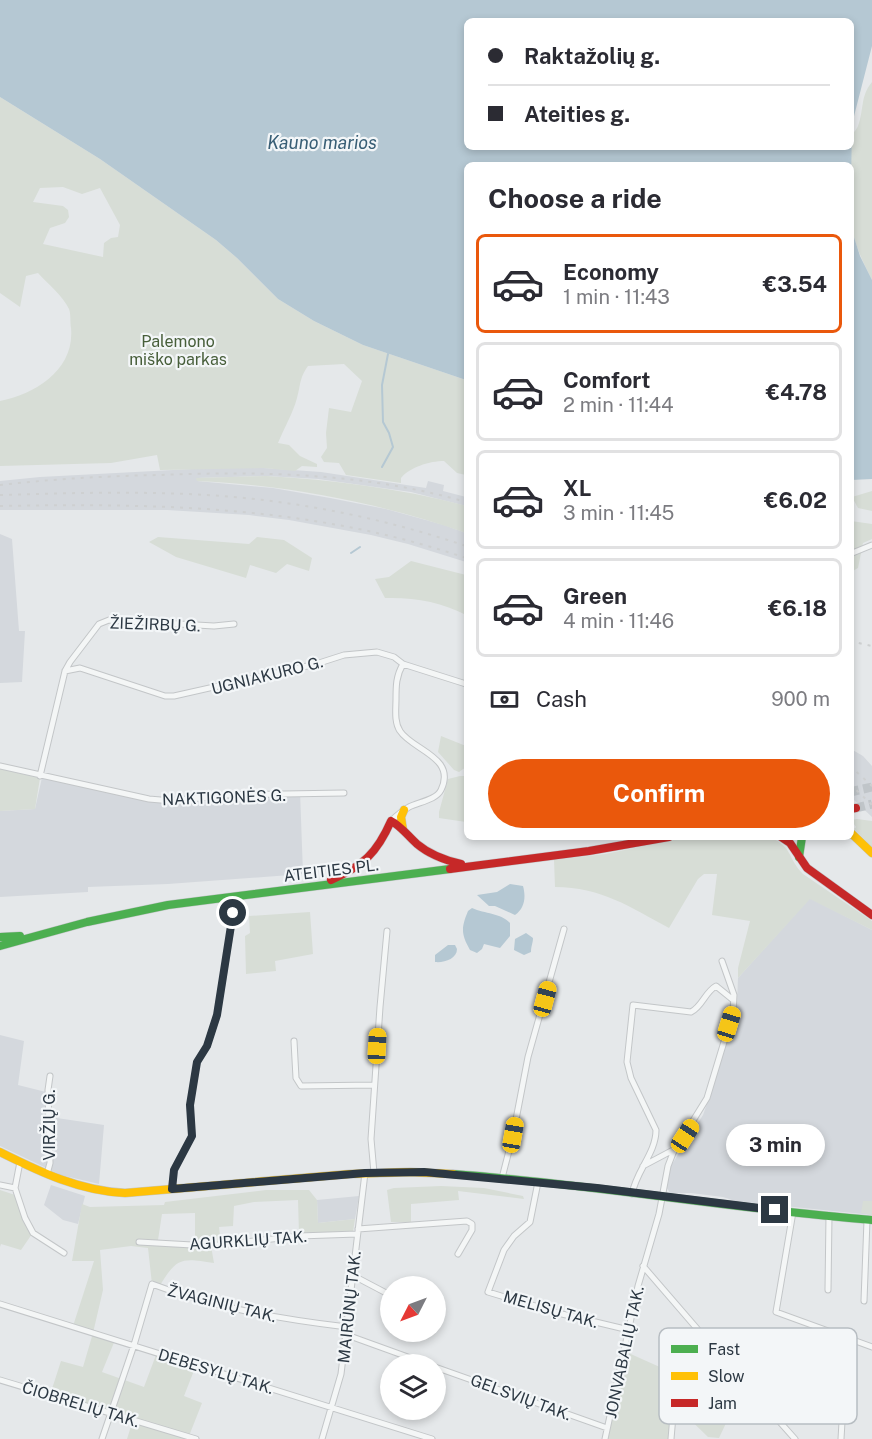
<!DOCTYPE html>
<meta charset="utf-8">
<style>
:root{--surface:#fff;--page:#f7f7f7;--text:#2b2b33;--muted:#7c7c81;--line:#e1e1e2;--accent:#ea580c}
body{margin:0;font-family:"Public Sans",sans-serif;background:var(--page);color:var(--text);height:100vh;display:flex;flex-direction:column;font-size:22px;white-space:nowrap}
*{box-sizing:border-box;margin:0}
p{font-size:20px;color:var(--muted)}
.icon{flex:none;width:33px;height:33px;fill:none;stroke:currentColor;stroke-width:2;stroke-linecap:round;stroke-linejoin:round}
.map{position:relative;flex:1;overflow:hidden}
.side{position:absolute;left:464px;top:162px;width:390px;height:678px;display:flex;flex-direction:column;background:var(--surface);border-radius:9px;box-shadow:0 3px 9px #0003}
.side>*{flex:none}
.hud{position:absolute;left:464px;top:18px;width:390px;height:132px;border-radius:9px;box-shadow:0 3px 9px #0003;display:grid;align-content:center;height:132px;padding:0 24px;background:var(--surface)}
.needle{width:39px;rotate:228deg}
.buttons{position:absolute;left:380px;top:1276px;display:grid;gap:12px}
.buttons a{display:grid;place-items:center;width:66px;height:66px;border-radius:50%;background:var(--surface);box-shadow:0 3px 9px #0003;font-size:30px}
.end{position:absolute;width:27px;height:27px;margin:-14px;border:8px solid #2c3843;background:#fff;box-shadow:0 0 0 3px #fff}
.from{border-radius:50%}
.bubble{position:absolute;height:42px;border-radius:21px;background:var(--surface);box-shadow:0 3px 9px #0003;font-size:20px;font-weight:700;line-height:42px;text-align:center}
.car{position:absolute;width:18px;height:36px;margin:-18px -9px;border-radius:8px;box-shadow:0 0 4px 2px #0007;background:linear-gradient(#f5c518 24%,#345 0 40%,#f5c518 0 76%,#345 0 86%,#f5c518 0)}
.hud b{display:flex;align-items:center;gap:21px;height:57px;font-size:22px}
.hud b+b{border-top:2px solid var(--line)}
.hud i{width:15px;height:15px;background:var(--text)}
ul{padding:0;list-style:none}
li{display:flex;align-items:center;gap:18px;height:99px;margin:0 12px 9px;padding:0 12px;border:3px solid var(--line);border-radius:9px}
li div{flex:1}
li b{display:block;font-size:22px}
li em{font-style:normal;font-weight:700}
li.current{border-color:var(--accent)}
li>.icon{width:54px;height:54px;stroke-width:1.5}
h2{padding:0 24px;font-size:27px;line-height:72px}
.pay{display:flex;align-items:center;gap:15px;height:66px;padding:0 24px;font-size:22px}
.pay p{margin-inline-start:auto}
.button{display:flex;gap:12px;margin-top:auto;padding:12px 24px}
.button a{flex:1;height:69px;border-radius:36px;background:var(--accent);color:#fff;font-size:24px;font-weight:700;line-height:69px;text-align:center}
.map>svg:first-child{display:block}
</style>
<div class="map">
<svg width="872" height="1439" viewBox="0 0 872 1439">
<rect width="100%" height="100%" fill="#e5e8ea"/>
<path fill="#d4d8dd" d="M211 468H264L321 472 426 488 428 481 444 485 443 491 466 497V506L411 492 318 479 267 476 197 478V481L273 488 330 498 386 509 444 525 466 533V562L408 544 371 535 289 520 249 515 167 510H0V481L40 477Z
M0 534 12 539 19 631H25L22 682 0 683Z
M851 749 863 756 872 766V817L851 797Z
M43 773 148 798 225 792 300 791 303 874 168 884 88 887V892L0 897V811L35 809Z
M810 898 872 930V1215L735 1201 723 1197 691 1193H670L667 1188 669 1169 703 1115 715 1081 737 1003 738 978Z
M0 1035 24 1041 18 1085 50 1093V1117L104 1125 99 1184 61 1175 0 1146Z
M51 1185 85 1196 78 1224 63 1220 44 1205Z
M359 1196 355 1219 318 1223 317 1200Z"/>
<path fill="#d7ddd6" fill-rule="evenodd" d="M872 82V280C865 266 858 252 854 237 849 219 849 157 851 138 852 133 856 131 858 126 864 111 860 96 872 82Z
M0 97 100 159 216 240 237 258 278 299 314 321 363 345 466 380V475L457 473 444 461C430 461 410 467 401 478V483L346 475 339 463 324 462 321 457 327 448 326 433 329 408 351 412 362 381 344 364 308 366C299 379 301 384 297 398 293 413 284 428 278 443L289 445 300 456 317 464V467L302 466 295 471 264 468 160 470 157 455 111 463 0 466V401C36 394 75 369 71 328 70 322 71 314 69 309 63 296 48 284 38 273L26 276 20 307 0 293ZM63 187 82 194 100 188 120 225 118 237 111 238 104 243 103 257 43 244 50 228 65 223 69 217 68 210 63 206 33 202 40 188Z
M267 476C333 480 398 488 463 505L466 506V533C381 503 288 485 197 481L196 478Z
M872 491V511L858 508 852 497Z
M851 521 872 524V539L863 543 858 568 851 572Z
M158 537 249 544 257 537 284 540 312 558 309 571 287 564 276 573 250 565 246 578 176 557 149 542Z
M411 561 466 575V615C442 602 413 597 385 598L375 579 389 577Z
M441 736 466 746V767L459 772 454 770 438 752Z
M0 769 40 778 35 809 0 811Z
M460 776H466V822L439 818V812L448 779Z
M857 819 872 821V847L854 829 856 827 851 820Z
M688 837H770C794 848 787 858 803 874L872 921V930L810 899 738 978V968L750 921 712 915 717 874H704L698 879 669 928C630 907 601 887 555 887L554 860 605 854Z
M310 912 313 954 275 961 276 971 246 974 245 936 250 933 249 916Z
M441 1186 484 1188 523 1196 524 1199 458 1191 459 1200 411 1204V1222H391L387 1190 394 1188Z
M0 1190 15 1195 32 1234 21 1250 1 1244 0 1247Z
M266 1190H309L317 1200 318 1223 355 1219 353 1232 299 1234 298 1200 254 1202 234 1206 233 1226 219 1227 221 1245 211 1246 214 1263C181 1258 177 1257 159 1287L152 1284 148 1248 131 1246 100 1250 103 1290 93 1333 115 1340 102 1372 144 1387 156 1355 195 1368 184 1396 202 1403 189 1436 196 1439H127L133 1420 50 1395 61 1361 83 1367 93 1333 73 1326 94 1261H72L82 1204 90 1207 164 1205 165 1202ZM195 1213V1240L191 1245 155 1243 158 1240 162 1214Z
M863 1201H872V1215L861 1213Z
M624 1351 662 1368 676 1361 691 1377 698 1367 736 1402 719 1438 708 1437 674 1404 671 1439H605Z"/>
<path fill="#b5c8d3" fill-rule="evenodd" d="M0 0H872V46L852 124 851 184 853 234 860 256 872 280V479L851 480 850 165H466V380L363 345 314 321 278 299 237 258 216 240 100 159 0 97ZM466 21H850V147H466Z
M510 884 523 886C526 897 525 908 515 915L495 906H489L477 895 497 892Z
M472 908C485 914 501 913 510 923V936L500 948 484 944 482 949 477 953 470 950C461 934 461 928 468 911Z
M526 933 533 938C533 943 531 946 531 952L524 955 514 950 515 939Z
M448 945H455L457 949C457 959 444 963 435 962V955Z"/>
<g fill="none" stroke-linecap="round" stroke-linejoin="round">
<path stroke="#b5c8d3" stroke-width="2" d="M382 467 393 447 389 433 383 422 382 385 388 354
M351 553 360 547"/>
<path stroke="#c0c5c9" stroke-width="9" stroke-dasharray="9 4.5" stroke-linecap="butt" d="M850 792 872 787
M856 808 872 804"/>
<g stroke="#c3c6c8" stroke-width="7">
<path id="street" d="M850 554 872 545
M65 671 80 668 165 696H174L316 664 344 655 377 652 394 657 403 664 466 684
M0 766 149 799 172 801 227 795 344 793
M40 776 65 671 70 662 99 624 109 620 214 626 234 624
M391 821C397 815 402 811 409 807 419 802 436 800 441 790 457 757 412 750 400 731 394 722 396 709 396 699 396 686 396 676 403 664
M294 1041 296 1078 301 1086 374 1085
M20 1162 15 1188 25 1218 33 1233 64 1253
M643 1166 675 1149
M374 1173 371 1139 380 1007 387 931
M47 1174 50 1163 48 1090 50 1076
M502 1178 513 1135 528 1057 564 929
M538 1182 530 1222 514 1236 504 1250 488 1292 562 1314 629 1330
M0 1185 15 1188
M172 1189 174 1169 192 1136 190 1105 197 1062 207 1046 217 1015 234 909
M632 1194C636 1171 656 1153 656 1130L631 1078 627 1062 633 1005 691 1012C702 1007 705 992 716 986L732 999
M793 1212 776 1312 872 1347
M358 1229 467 1221 472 1224V1230L458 1254
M139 1242 210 1246 299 1236 357 1234
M643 1266 712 1346 795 1439
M352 1275 390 1295
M828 1290 829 1216
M864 1301 867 1220
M0 1304 432 1439
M435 1318V1319
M347 1335 430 1365
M435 1367 607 1428
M0 1380 196 1439
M102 1439 134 1345 152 1284C214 1308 281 1319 347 1327
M322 1439 341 1374 365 1173
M605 1439 638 1286 659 1214 668 1166 673 1153 707 1098 733 1012 734 995 722 961
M671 1439 674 1404 712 1346
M841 1439 847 1337"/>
</g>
<g stroke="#c3c6c8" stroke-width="9">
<path id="fast" d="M799 857 802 837
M0 937 20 936
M0 946 87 922 168 905 450 869
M453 1174C593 1184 732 1209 872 1220"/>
</g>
<g stroke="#c3c6c8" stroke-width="9">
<path id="slow" d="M403 830 401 817 404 810
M850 832 872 853
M0 1152C40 1172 80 1191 125 1193L350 1174 410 1172 453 1174"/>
</g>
<g stroke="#c3c6c8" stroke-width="9">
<path id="jam" d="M850 809 856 808
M781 837 790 843 807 868 872 915
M450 869 589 851 669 837
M331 880C363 866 377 853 391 821 401 826 408 836 417 844 430 855 444 860 461 864"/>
</g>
<use href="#street" stroke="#f4f6f6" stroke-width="5"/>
<use href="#fast" stroke="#4caf50" stroke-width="8"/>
<use href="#slow" stroke="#ffc107" stroke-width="8"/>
<use href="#jam" stroke="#c62828" stroke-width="8"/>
<path stroke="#ced0d1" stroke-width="2" stroke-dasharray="3 6" stroke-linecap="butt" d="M0 485C53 479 106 476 159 475 263 471 366 473 466 502
M0 495C69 493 138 491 206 495 294 500 383 518 466 546
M0 506C161 503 313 506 466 558
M850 641 872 646
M850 766 872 786
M850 784 872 805"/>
</g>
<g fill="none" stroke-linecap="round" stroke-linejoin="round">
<path stroke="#2c3843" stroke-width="8" d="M233 913 217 1015 207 1046 197 1062 190 1105 192 1136 174 1170 172 1189 365 1173 424 1172 597 1188 775 1210"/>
</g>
<g text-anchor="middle" stroke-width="4.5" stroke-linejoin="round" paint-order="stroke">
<g font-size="16" fill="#475e3a" stroke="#f3f6f8">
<text x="178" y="347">Palemono<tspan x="178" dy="18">miško parkas</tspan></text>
</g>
<g font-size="16" fill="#2c3843" stroke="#f3f6f8">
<text transform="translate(155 624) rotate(2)" y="6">ŽIEŽIRBŲ G.</text>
<text transform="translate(267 675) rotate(-14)" y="6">UGNIAKURO G.</text>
<text transform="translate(224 797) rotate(-2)" y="6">NAKTIGONĖS G.</text>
<text transform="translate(331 870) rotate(-7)" y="6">ATEITIES PL.</text>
<text transform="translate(49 1125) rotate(-90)" y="6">VIRŽIŲ G.</text>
<text transform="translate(248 1240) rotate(-4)" y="6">AGURKLIŲ TAK.</text>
<text transform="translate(222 1303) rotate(14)" y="6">ŽVAGINIŲ TAK.</text>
<text transform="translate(349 1307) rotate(-84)" y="6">MAIRŪNŲ TAK.</text>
<text transform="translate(551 1309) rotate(16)" y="6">MELISŲ TAK.</text>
<text transform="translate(624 1352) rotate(-78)" y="6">JONVABALIŲ TAK.</text>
<text transform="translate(216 1371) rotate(17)" y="6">DEBESYLŲ TAK.</text>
<text transform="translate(521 1397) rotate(20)" y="6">GELSVIŲ TAK.</text>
<text transform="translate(81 1404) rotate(17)" y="6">ČIOBRELIŲ TAK.</text>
</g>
<g font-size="18" font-style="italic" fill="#385e75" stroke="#f3f6f8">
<text x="322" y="149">Kauno marios</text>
</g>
</g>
<rect x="659" y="1328" width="198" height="96" rx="9" fill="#f3f6f8" stroke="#b7bdc2" stroke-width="1.5"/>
<rect x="671" y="1345" width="27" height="8" fill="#4caf50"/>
<rect x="671" y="1372" width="27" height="8" fill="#ffc107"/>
<rect x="671" y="1399" width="27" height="8" fill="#c62828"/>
<g font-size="16" fill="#2c3843">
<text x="708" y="1355">Fast</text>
<text x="708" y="1382">Slow</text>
<text x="708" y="1409">Jam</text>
</g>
</svg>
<div class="buttons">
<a><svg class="needle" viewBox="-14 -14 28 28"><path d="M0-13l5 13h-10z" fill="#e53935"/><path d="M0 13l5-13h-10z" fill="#7c7c81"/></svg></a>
<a><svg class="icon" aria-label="layers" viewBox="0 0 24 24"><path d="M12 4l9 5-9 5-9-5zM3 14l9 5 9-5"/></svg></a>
</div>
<i class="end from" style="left:233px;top:913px"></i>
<i class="end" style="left:775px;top:1210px"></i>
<div class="bubble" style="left:726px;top:1124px;width:99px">3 min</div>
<i class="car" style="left:545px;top:999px;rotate:15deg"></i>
<i class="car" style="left:729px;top:1024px;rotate:17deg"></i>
<i class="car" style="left:377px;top:1046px;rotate:3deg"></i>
<i class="car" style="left:513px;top:1135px;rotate:10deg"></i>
<i class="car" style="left:685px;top:1136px;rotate:33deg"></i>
<div class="hud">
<b><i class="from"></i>Raktažolių g.</b>
<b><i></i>Ateities g.</b>
</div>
<section class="side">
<h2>Choose a ride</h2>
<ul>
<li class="current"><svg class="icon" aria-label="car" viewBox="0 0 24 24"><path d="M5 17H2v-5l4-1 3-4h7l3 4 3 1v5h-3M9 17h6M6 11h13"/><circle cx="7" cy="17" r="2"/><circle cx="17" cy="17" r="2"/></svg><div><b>Economy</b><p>1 min · 11:43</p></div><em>€3.54</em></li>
<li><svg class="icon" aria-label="car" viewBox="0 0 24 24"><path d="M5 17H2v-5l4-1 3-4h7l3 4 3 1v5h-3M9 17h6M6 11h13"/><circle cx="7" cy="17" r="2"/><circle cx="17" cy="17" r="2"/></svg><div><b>Comfort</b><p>2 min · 11:44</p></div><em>€4.78</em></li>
<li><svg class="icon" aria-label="car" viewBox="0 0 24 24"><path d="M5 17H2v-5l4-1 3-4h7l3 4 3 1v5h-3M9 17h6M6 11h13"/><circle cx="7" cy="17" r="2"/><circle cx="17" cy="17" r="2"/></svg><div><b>XL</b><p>3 min · 11:45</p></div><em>€6.02</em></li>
<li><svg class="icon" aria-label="car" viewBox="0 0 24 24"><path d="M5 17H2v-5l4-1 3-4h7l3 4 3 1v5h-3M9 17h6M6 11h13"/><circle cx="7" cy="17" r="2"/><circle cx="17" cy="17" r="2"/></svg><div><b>Green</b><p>4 min · 11:46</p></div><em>€6.18</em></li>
</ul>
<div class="pay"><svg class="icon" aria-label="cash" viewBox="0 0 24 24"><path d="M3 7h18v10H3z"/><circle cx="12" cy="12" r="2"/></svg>Cash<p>900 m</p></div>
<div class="button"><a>Confirm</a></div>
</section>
</div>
